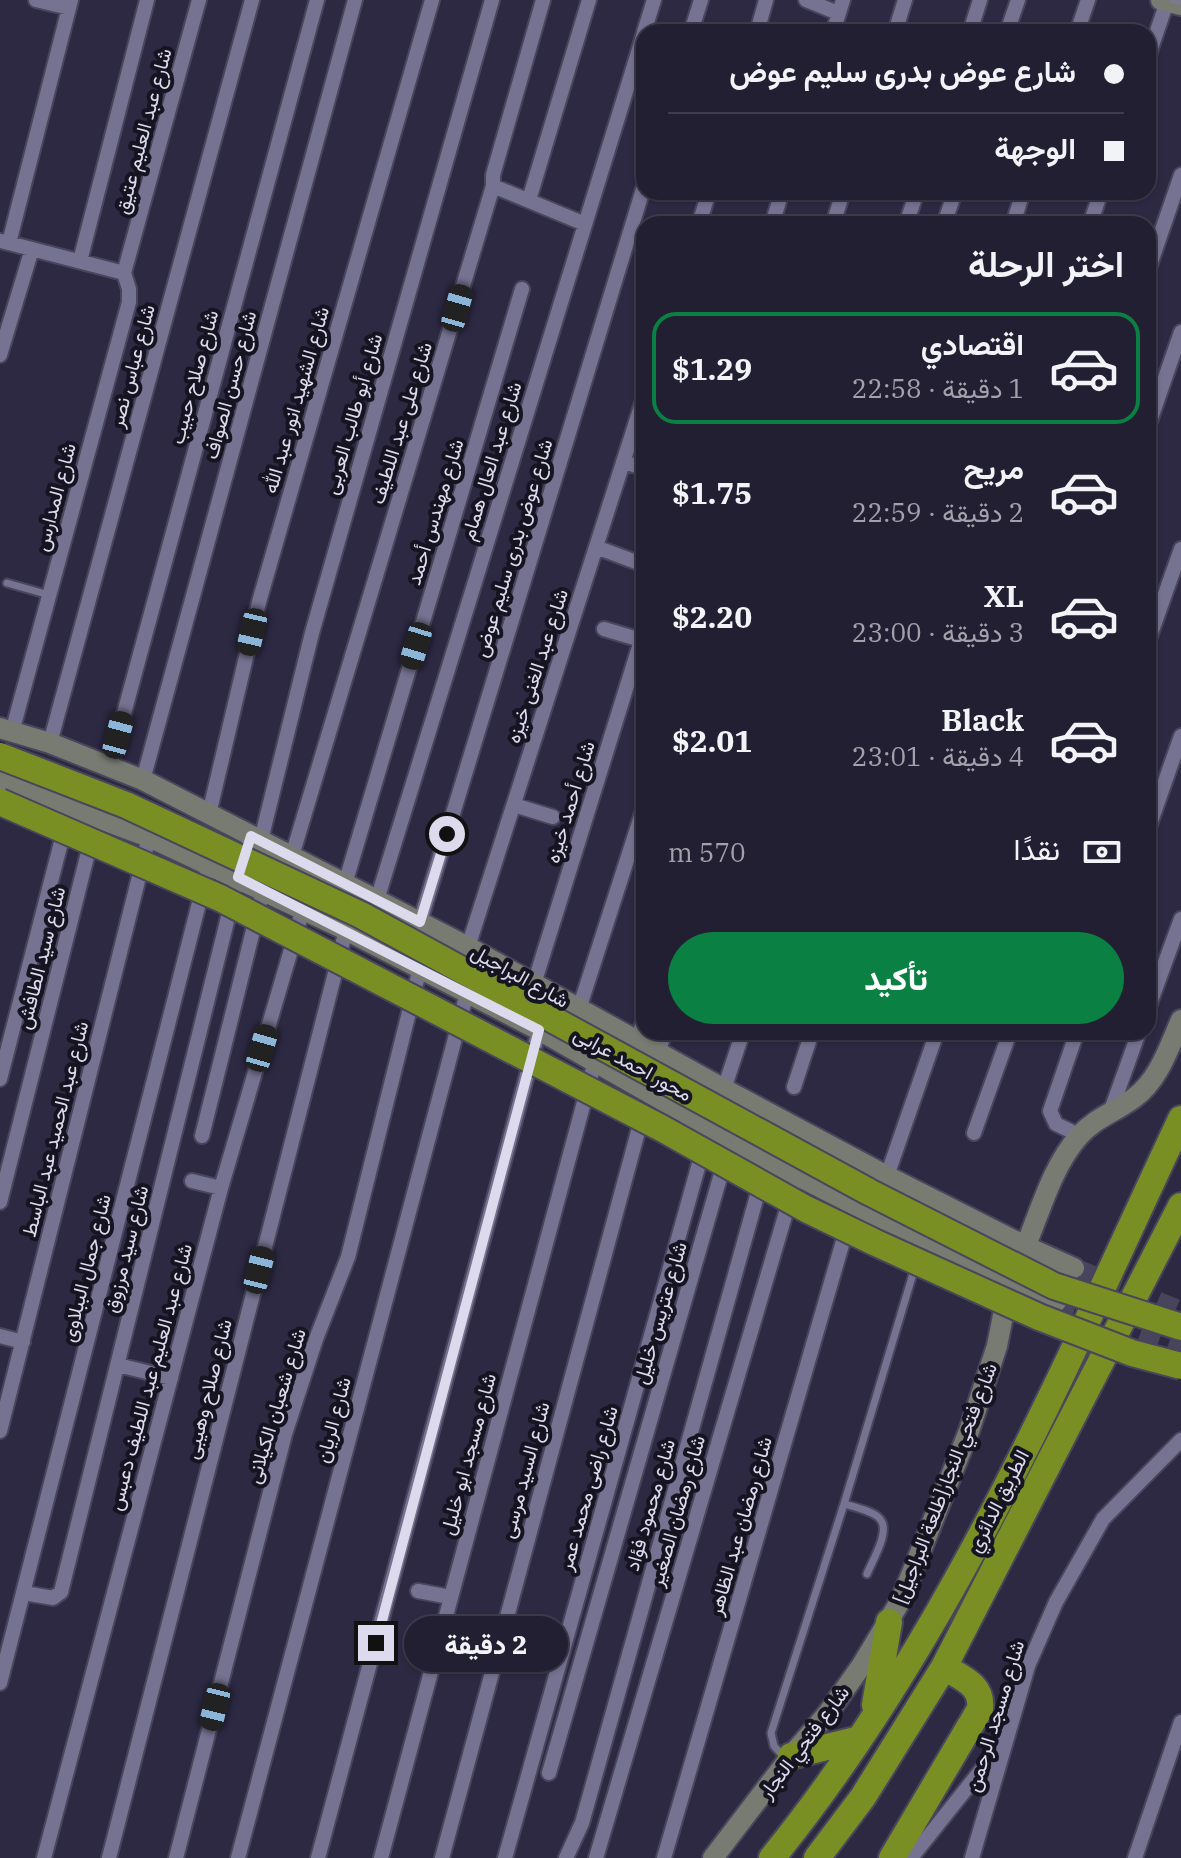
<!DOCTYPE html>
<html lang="ar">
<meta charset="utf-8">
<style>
:root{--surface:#221f32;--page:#2e2c3e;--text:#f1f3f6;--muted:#a2a2ac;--line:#3f3d4d;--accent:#0b8043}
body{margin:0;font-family:"IBM Plex Serif",Vazirmatn,serif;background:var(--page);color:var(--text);direction:rtl;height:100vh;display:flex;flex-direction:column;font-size:30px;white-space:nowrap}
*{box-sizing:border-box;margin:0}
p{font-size:26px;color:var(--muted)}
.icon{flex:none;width:44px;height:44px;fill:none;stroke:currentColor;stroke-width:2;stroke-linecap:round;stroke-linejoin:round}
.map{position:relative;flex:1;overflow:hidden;direction:ltr}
.side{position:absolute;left:636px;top:216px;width:520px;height:824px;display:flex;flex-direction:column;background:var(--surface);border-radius:24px;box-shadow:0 2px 6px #0004,0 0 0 2px var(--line);direction:rtl}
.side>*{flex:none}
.hud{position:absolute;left:636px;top:24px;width:520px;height:176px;border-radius:24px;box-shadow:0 2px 6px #0004,0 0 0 2px var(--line);direction:rtl;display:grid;align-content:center;height:176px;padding:0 32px;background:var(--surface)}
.end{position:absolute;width:36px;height:36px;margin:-18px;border:10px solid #dcdaec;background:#111;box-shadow:0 0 0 4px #111}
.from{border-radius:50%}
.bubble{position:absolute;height:56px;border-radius:28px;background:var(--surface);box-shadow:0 2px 6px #0004,0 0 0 2px var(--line);font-size:26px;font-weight:800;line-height:56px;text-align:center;direction:rtl}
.car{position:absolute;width:24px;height:48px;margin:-24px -12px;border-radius:10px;box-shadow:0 0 6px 2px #0007;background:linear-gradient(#222 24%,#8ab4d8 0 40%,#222 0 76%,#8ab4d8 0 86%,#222 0)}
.hud b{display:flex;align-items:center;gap:28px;height:76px;font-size:30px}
.hud b+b{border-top:2px solid var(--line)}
.hud i{width:20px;height:20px;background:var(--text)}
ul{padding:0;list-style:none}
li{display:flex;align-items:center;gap:24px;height:112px;margin:0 16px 12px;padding:0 16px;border:4px solid transparent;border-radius:24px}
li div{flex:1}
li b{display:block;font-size:30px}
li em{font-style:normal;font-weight:800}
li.selected{border-color:var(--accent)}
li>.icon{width:72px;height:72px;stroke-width:1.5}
h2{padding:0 32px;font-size:36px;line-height:96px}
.pay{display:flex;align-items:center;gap:20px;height:88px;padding:0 32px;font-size:30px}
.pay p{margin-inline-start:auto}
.button{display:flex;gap:16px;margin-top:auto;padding:16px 32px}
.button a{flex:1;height:92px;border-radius:48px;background:var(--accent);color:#fff;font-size:32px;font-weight:800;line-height:92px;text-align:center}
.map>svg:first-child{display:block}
</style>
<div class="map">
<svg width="1181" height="1858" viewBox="0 0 1181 1858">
<rect width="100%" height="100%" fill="#2d2943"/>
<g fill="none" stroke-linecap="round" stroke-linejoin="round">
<path stroke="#47445c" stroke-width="20" stroke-dasharray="20 10" stroke-linecap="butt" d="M1074 1268 1181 1311
M1056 1302 1181 1350"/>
<g stroke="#49455c" stroke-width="11">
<path id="lane" d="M7 583 49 595
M844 1504C854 1507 874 1511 880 1519 891 1531 872 1561 867 1574
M783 1756 774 1746 771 1733 844 1504 915 1267"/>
</g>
<g stroke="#49455c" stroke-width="18">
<path id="street" d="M36 0 69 8
M806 0 838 13
M644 32 654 0
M691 32 701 0
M757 32 766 0
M833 32 843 0
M895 32 905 0
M970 32 980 0
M1007 32 1018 0
M1077 32 1088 0
M1148 57 1167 2
M493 186 585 224
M529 200 589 0
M699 224 709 192
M772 224 782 192
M833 224 843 192
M906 224 917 192
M944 224 955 192
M1013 224 1023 192
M1090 224 1101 192
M1 241 124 273
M9 243 71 0
M80 261 147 0
M1148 271 1181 175
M124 273 199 0
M0 355 32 249
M1148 427 1181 332
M623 462 644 468
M596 547 644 565
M604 629 641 640
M1148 642 1181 549
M12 732 129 302V289L124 273
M50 743 252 0
M110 765 317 0
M143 780 355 0
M514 805 553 817
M209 814 259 602 432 0
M1148 830 1181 736
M261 840 312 633 492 0
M292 856 493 186V175L543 0
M345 884 522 289
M377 900 644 33
M420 922 644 186
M468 947 644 397
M534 984 644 631
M579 1009 644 807
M1148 1009 1181 919
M1077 1032 1050 1111 1056 1124 1079 1135
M637 1041 644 1019
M658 1053 665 1032
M0 1079 65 827
M794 1087 812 1032
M724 1089 743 1032
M1111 1110 1139 1032
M974 1133 1010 1032
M202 1136 263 890
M887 1176 937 1032
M192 1181 221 1188
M0 1202 97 817
M0 1336 23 1342
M118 1365 171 1378
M0 1431 149 837
M418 1591 450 1597
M24 1593 53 1598 61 1592 238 877 251 836
M0 1683 209 864
M549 1773 725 1160
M44 1858 221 1188 303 909
M109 1858 346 930
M176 1858 285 1434 316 1339 348 1257 420 968
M238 1858 467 993
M318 1858 539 1030
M381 1858 595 1061
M442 1858 643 1113
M505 1858 709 1128
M566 1858 582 1823 767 1160
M596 1858 797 1175
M664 1858 848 1224
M911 1858 1002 1744
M972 1858 1028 1666 1056 1602 1103 1519 1181 1440
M1135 1858 1181 1722"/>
</g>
<g stroke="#49455c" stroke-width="24">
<path id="secondary" d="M1161 0 1181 5
M0 728 50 743 143 780 468 947 724 1089 887 1176 1025 1246 1074 1268
M0 782 149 837 346 930 539 1030 767 1160 923 1240 1056 1302
M1021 1257C1039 1217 1050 1169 1079 1136 1095 1118 1115 1112 1134 1098 1159 1080 1169 1047 1181 1020
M713 1858 791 1756 828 1713 862 1665 901 1600 969 1431 997 1346 1008 1290"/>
</g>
<g stroke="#49455c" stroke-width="30">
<path id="highway" d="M875 1705 889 1622
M791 1756 859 1739
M772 1858C950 1639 1062 1373 1181 1119
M817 1858 863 1797 944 1667 1181 1206
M892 1858 980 1709C983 1685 962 1678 944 1667"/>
</g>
<use href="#lane" stroke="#767392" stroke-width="7"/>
<use href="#street" stroke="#767392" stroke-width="14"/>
<use href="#secondary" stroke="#777b71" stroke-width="20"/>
<use href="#highway" stroke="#798f24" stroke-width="26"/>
<path stroke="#7d7a90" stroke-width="5" stroke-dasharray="12 6" stroke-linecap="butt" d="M1170 0 1181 3"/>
<g stroke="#49455c" stroke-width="30" stroke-linecap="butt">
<path id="highway-bridge" d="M0 756 126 805 361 915 869 1192 1054 1286 1181 1327
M0 802 220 898 663 1129 806 1209 876 1243 1039 1317 1132 1353 1181 1366"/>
</g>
<use href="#highway-bridge" stroke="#798f24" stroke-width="26"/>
</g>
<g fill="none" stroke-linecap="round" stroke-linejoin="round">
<path stroke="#dcdaec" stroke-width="10" d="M376 1643 539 1030 238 877 251 836 420 922 447 834"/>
</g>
<g text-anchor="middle" stroke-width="8" stroke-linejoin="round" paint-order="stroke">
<g font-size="20" fill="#dcdaec" stroke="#151420">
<text transform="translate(143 131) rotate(-75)" y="7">شارع عبد العليم عتيق</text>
<text transform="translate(132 366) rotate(-75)" y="7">شارع عباس نصر</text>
<text transform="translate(194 377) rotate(-75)" y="7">شارع صلاح حبيب</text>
<text transform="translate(230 385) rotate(-75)" y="7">شارع حسن الصواف</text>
<text transform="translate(296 400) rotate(-74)" y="7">شارع الشهيد انور عبد الله</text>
<text transform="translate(353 414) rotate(-74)" y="7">شارع أبو طالب العربى</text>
<text transform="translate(401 423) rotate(-73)" y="7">شارع على عبد اللطيف</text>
<text transform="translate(491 461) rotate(-73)" y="7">شارع عبد العال همام</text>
<text transform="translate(55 497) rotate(-75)" y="7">شارع المدارس</text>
<text transform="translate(435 512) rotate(-73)" y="7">شارع مهندس أحمد</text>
<text transform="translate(513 548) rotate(-73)" y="7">شارع عوض بدرى سليم عوض</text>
<text transform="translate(537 666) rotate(-72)" y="7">شارع عبد الغنى خيزه</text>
<text transform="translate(570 802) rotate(-73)" y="7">شارع أحمد خيزه</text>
<text transform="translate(41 958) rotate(-76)" y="7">شارع سيد الطافش</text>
<text transform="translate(520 976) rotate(29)" y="7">شارع البراجيل</text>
<text transform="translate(633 1064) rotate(29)" y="7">محور احمد عرابى</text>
<text transform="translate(55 1129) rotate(-76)" y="7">شارع عبد الحميد عبد الباسط</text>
<text transform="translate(126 1249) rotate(-76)" y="7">شارع سيد مرزوق</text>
<text transform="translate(86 1268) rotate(-76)" y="7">شارع جمال الببلاوى</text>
<text transform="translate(660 1313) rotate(-74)" y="7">شارع عتريس خليل</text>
<text transform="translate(150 1377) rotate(-75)" y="7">شارع عبد العليم عبد اللطيف دعبس</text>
<text transform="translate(208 1389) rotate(-76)" y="7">شارع صلاح وهيبى</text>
<text transform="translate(276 1406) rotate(-73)" y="7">شارع شعبان الكيلانى</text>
<text transform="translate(333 1420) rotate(-75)" y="7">شارع الريان</text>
<text transform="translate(468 1454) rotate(-75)" y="7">شارع مسجد ابو خليل</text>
<text transform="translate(525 1470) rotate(-75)" y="7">شارع السيد مرسى</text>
<text transform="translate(945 1483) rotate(-69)" y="7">شارع فتحي النجار[طلعة البراجيل]</text>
<text transform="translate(588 1488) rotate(-74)" y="7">شارع راضى محمد عمر</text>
<text transform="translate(998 1501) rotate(-63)" y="7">الطريق الدائري</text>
<text transform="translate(650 1505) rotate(-74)" y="7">شارع محمود فؤاد</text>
<text transform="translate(677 1511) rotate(-74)" y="7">شارع رمضان الصغير</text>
<text transform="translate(740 1526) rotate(-74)" y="7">شارع رمضان عبد الظاهر</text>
<text transform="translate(995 1716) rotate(-73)" y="7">شارع مسجد الرحمن</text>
<text transform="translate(804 1742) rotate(-53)" y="7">شارع فتحي النجار</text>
</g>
</g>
</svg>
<i class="end from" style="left:447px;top:834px"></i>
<i class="end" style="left:376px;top:1643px"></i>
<div class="bubble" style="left:404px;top:1616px;width:164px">2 دقيقة</div>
<i class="car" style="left:457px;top:308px;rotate:16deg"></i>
<i class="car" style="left:252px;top:632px;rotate:193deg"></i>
<i class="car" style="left:416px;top:646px;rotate:197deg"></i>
<i class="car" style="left:118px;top:735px;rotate:15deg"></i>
<i class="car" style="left:262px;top:1048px;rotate:16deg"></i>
<i class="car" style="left:259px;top:1270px;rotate:14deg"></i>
<i class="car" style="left:215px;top:1707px;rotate:194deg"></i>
<div class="hud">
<b><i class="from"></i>شارع عوض بدرى سليم عوض</b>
<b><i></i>الوجهة</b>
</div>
<section class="side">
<h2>اختر الرحلة</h2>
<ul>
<li class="selected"><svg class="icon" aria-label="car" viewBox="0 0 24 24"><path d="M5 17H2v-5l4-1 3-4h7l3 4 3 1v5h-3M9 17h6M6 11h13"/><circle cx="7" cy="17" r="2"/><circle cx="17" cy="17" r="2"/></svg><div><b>اقتصادي</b><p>1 دقيقة · 22:58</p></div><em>$1.29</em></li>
<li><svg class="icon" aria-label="car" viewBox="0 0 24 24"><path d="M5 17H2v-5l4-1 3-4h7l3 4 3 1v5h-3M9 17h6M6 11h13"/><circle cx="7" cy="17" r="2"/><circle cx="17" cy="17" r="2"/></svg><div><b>مريح</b><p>2 دقيقة · 22:59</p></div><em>$1.75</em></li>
<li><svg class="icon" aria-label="car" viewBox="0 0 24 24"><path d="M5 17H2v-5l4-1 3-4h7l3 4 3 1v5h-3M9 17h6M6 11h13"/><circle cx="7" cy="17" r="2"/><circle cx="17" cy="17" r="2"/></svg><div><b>XL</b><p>3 دقيقة · 23:00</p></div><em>$2.20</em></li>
<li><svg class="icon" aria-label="car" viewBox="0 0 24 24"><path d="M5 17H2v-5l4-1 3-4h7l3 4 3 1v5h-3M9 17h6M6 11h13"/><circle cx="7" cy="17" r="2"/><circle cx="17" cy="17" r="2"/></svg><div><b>Black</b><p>4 دقيقة · 23:01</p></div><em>$2.01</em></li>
</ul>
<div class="pay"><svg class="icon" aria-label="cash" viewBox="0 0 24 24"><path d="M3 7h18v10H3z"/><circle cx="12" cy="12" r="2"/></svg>نقدًا<p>570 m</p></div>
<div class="button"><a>تأكيد</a></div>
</section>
</div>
